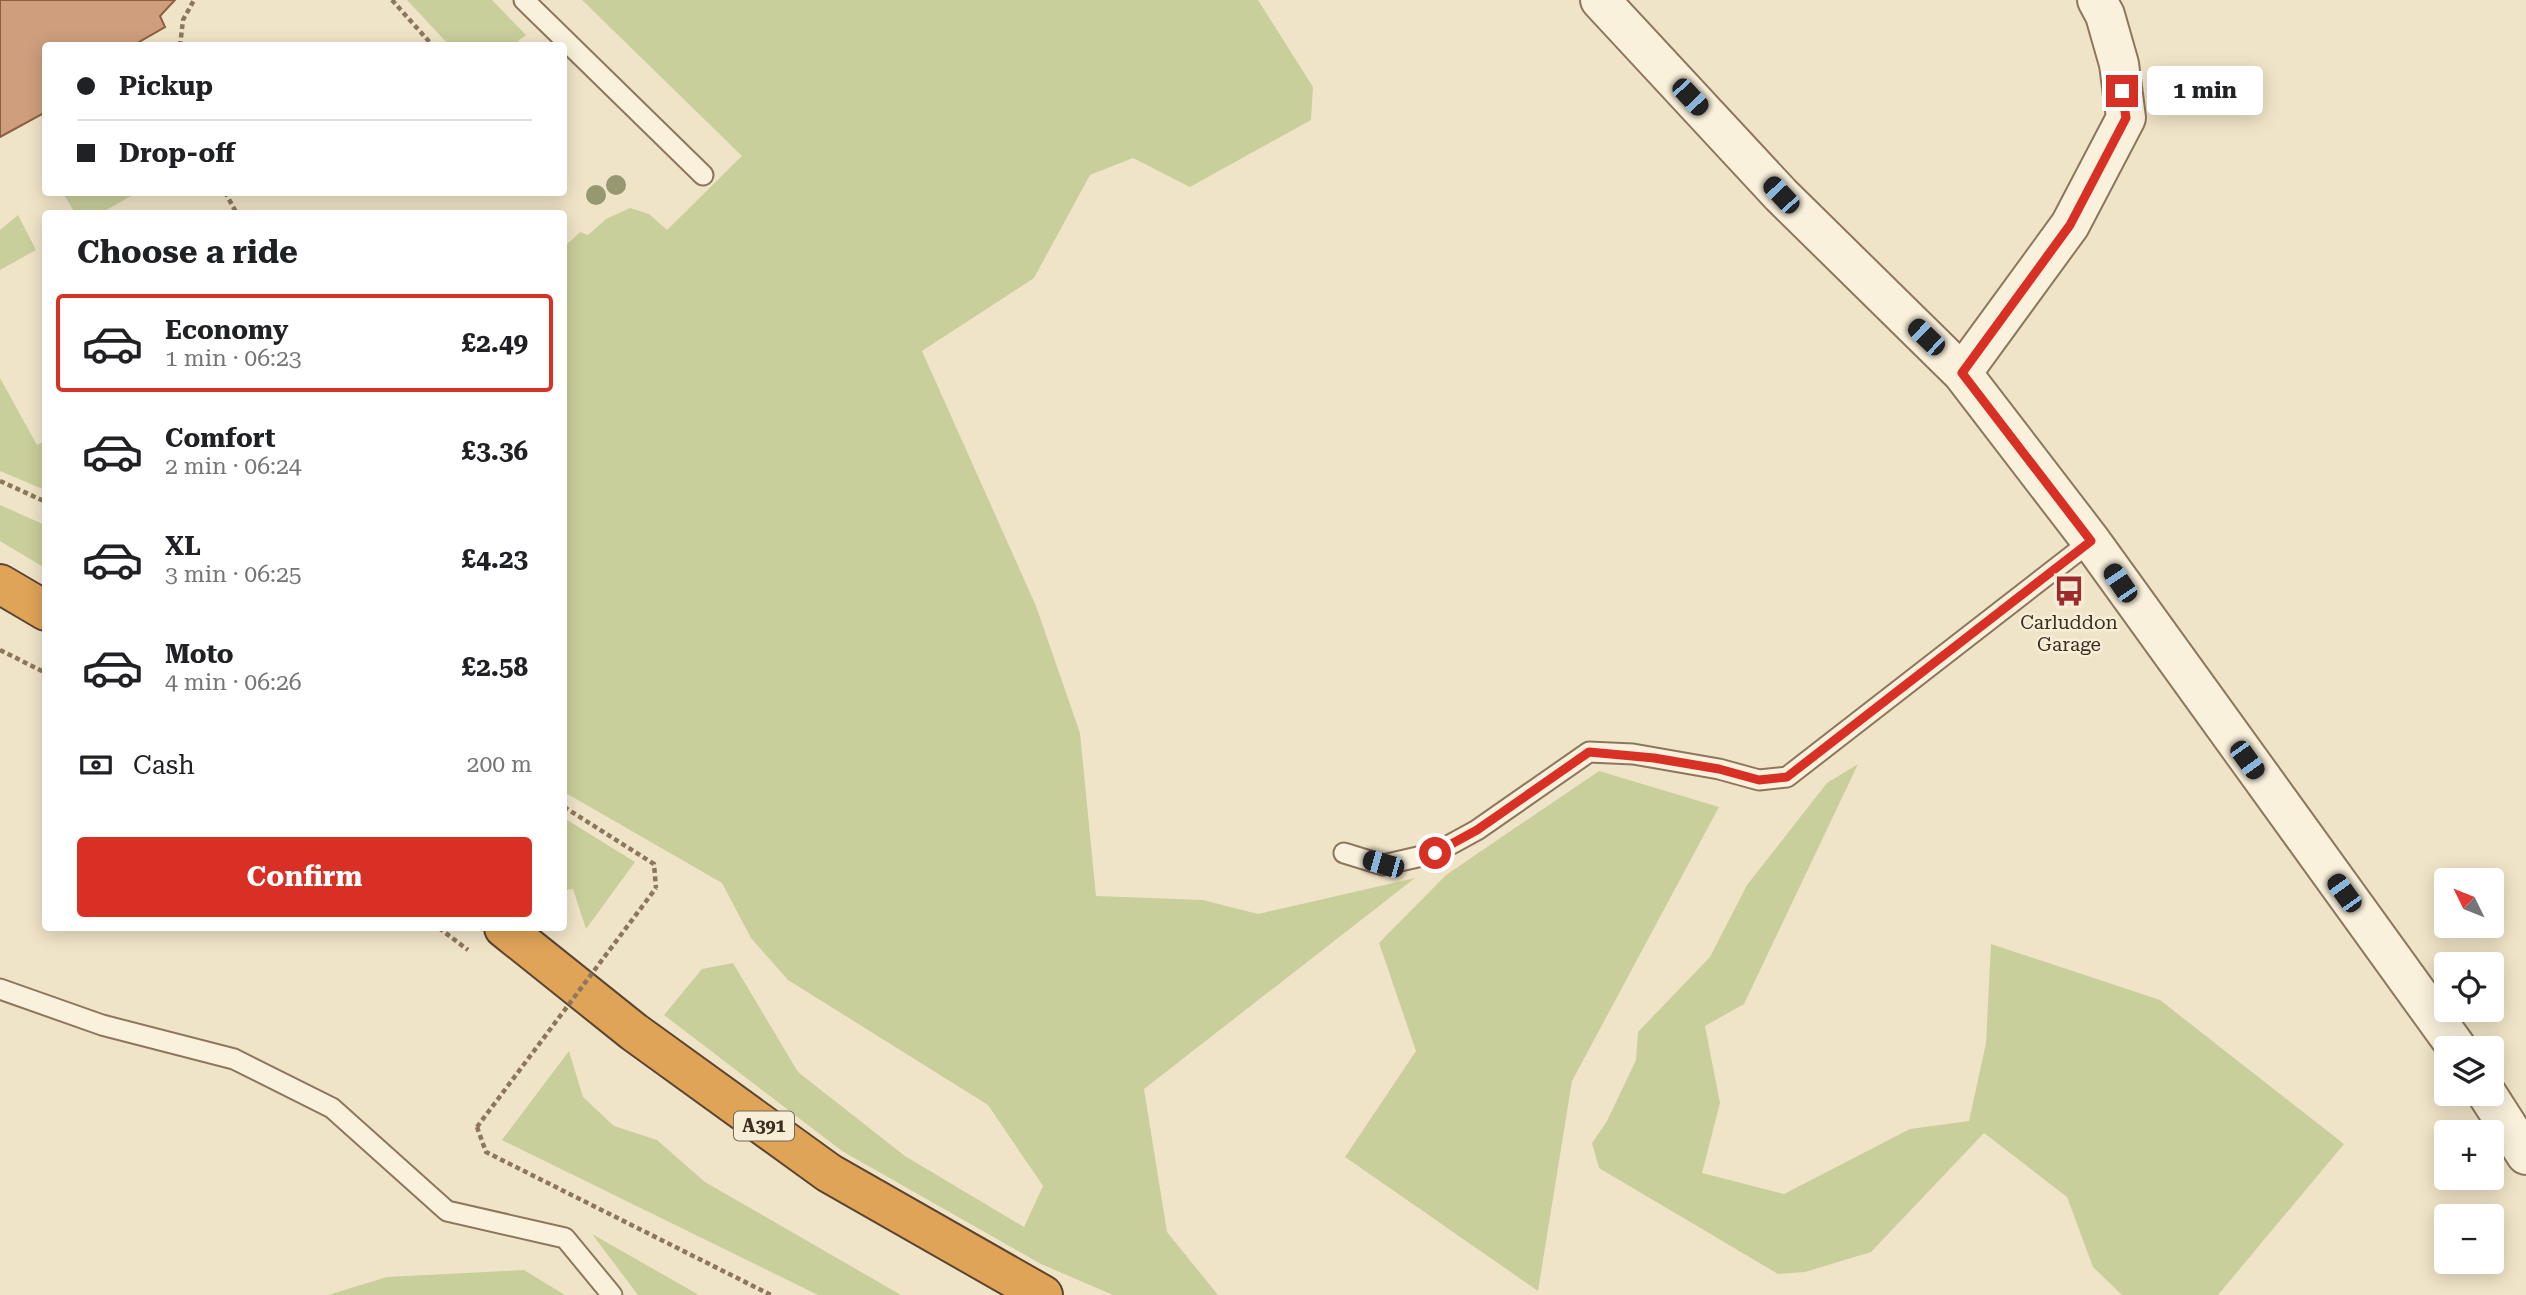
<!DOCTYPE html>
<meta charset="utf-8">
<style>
:root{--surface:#fff;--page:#f2f2f2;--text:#202124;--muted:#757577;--line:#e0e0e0;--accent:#d93025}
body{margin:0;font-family:"Roboto Serif",serif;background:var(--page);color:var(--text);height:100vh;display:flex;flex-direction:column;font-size:26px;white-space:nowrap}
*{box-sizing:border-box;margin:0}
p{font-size:23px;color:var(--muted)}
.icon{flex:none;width:38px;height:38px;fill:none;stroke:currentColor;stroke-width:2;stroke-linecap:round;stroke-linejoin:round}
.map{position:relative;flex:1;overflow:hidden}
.details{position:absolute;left:42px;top:210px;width:525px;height:721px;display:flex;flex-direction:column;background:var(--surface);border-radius:7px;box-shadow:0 4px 18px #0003}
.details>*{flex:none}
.hud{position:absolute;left:42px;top:42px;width:525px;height:154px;border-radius:7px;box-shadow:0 4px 18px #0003;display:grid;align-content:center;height:154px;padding:0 35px;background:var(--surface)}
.needle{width:46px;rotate:313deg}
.controls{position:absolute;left:2434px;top:868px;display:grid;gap:14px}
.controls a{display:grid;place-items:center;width:70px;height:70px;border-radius:7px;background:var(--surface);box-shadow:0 4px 18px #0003;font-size:35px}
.end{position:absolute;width:32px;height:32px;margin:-16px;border:9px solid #d93025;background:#fff;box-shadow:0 0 0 4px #fff}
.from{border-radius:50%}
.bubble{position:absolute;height:49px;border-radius:7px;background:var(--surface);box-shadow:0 4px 18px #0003;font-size:23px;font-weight:700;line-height:49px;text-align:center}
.car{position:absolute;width:21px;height:42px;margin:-21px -10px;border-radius:9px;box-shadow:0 0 5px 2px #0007;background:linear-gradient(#222 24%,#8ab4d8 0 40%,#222 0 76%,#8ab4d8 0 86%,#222 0)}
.hud b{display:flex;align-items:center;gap:24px;height:66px;font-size:26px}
.hud b+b{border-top:2px solid var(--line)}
.hud i{width:18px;height:18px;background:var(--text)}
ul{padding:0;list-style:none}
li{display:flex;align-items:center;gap:21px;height:98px;margin:0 14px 10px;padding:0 21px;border:4px solid transparent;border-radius:7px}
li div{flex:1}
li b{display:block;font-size:26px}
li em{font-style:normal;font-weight:700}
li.current{border-color:var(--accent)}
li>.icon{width:63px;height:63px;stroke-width:1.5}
h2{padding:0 35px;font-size:32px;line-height:84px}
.pay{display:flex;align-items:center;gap:18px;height:77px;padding:0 35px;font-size:26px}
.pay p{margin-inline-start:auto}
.primary-button{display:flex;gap:14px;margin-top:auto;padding:14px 35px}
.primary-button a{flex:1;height:80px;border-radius:7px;background:var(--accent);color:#fff;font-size:28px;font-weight:700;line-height:80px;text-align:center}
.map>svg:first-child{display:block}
</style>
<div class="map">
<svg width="2526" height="1295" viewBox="0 0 2526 1295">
<rect width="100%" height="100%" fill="#f0e4c8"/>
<path fill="#c9cf9b" d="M407 0H492L526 35 518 41 522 45H449Z
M582 0H1258L1313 87 1311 120 1190 187 1133 158 1090 175 1034 278 922 351 1036 606 1080 733 1096 896 1203 900 1258 914 1415 878 1144 1089 1167 1232 1218 1295H1113L1041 1264 842 1151 664 1015 702 969 733 963 798 1072 905 1156 1024 1227 1043 1186 988 1105 788 980 751 938 722 883 564 792V247L580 232 588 235 606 219 630 208 649 214 667 230 742 156Z
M63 193H129L131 196 101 213H75Z
M18 215 36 250 0 270V230Z
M0 378 37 445 45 441V490L0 471Z
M0 505 45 525V568L0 541Z
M1858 764 1744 1004 1705 1026 1720 1103 1702 1173 1784 1194 1910 1129 1969 1121 1986 1043 1991 944 2160 1000 2344 1144 2218 1295H2122L2093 1267 2067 1197 1984 1133 1871 1252 1805 1272 1778 1274 1599 1168 1592 1143 1607 1121 1636 1060 1638 1032 1710 957 1747 885 1827 783Z
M1599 771 1719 807 1572 1081 1538 1291 1345 1157 1416 1051 1379 943 1446 875Z
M564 818 635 862 586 929 573 889 564 890Z
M569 1051 583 1097 614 1126 657 1140 705 1182 901 1295H818L502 1140Z
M592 1234 699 1295H638Z
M524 1270 565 1295H328L387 1277Z"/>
<path fill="#cf9f7d" stroke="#8d5f41" stroke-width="2" d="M0 0H175L160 16 165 27 132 46H46V112L0 137Z"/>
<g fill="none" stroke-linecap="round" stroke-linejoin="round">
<g stroke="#8d765c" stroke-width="23">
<path id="lane" d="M524 0 703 175
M1344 853 1383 865 1435 853 1477 830 1589 752 1633 754 1719 769 1759 780 1787 777 2091 541
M0 989 102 1025 234 1059 332 1108 447 1211 565 1238 612 1295"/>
</g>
<g stroke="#8d765c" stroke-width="42">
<path id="street" d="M1600 0 1781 195 1962 373 2091 541 2457 1048
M1962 373 2070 225 2126 118 2119 64 2105 15 2097 0
M2487 1094 2526 1155"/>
</g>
<g stroke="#5b4430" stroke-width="42">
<path id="highway" d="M0 584 46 611
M504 928 634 1032 829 1173 1043 1295"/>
</g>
<path stroke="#8d765c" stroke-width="4.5" stroke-dasharray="5 3.5" stroke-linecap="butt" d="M392 0 433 46
M180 46 183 20 194 0
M225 192 237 214
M0 481 46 502
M0 650 46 673
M564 807 654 864 656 888
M439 928 468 950
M477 1127 486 1152 771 1295"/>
<use href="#lane" stroke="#faf1dc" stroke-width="19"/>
<use href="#street" stroke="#faf1dc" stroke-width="38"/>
<use href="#highway" stroke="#e0a458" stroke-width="38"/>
<path stroke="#8d765c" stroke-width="4.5" stroke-dasharray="5 3.5" stroke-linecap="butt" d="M477 1127 656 888"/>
</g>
<g fill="#96986f">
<circle cx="616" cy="185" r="10"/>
<circle cx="596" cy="195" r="10"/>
</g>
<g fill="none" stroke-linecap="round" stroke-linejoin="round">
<path stroke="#d93025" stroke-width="9" d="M1435 853 1477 830 1589 752 1654 758 1719 769 1759 780 1787 777 2091 541 1962 373 2070 225 2126 118 2122 91"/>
</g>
<defs>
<g id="bus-bare" transform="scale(2.415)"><path d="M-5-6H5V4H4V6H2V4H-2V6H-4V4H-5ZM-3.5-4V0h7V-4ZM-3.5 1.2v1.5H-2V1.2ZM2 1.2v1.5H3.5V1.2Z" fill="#9e2a2b" stroke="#f7eed8" stroke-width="2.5" paint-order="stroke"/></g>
</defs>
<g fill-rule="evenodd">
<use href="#bus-bare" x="2069" y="591"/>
</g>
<g text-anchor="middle" stroke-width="5" stroke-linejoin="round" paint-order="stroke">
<rect fill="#f7eed8" stroke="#756857" stroke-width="2" x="734" y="1111.5" width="60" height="29" rx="5"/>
<g font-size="18" font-weight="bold" fill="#3d2e20">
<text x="764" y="1132">A391</text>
</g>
<g font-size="19" fill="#3d2e20" stroke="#f7eed8">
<text x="2069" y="629">Carluddon<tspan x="2069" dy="22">Garage</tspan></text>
</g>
</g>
</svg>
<div class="controls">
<a><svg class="needle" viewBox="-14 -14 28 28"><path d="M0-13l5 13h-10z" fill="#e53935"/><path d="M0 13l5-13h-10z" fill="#757577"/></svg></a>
<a><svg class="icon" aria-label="locate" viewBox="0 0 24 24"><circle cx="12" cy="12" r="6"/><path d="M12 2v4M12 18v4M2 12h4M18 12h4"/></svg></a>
<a><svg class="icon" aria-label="layers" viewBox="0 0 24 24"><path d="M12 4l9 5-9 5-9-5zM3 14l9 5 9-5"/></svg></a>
<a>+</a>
<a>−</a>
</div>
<i class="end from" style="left:1435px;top:853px"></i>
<i class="end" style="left:2122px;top:91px"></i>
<div class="bubble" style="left:2147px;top:66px;width:116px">1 min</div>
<i class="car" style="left:1690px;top:97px;rotate:137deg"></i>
<i class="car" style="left:1781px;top:195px;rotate:317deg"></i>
<i class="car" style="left:1926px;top:337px;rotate:314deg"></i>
<i class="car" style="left:2120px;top:583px;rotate:326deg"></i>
<i class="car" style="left:2247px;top:760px;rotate:144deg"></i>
<i class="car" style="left:1383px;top:864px;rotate:286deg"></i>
<i class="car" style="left:2344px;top:893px;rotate:324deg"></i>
<div class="hud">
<b><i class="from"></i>Pickup</b>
<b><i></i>Drop-off</b>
</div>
<section class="details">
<h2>Choose a ride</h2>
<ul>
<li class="current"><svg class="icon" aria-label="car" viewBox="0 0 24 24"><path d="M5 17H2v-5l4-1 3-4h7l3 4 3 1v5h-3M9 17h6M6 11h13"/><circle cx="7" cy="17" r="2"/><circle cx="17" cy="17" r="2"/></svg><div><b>Economy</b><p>1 min · 06:23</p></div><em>£2.49</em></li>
<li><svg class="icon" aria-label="car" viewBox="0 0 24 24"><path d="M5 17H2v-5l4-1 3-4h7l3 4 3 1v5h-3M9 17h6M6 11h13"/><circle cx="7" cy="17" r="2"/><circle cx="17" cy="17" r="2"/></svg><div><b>Comfort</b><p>2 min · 06:24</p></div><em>£3.36</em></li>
<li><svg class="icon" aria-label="car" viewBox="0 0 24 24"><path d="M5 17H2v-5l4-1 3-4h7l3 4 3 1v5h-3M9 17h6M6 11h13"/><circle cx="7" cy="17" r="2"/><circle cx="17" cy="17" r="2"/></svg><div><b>XL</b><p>3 min · 06:25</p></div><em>£4.23</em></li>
<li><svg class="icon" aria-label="car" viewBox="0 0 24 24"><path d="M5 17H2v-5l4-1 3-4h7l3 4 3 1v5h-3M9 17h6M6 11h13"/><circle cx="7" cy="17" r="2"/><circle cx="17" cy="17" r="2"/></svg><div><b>Moto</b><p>4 min · 06:26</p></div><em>£2.58</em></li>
</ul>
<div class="pay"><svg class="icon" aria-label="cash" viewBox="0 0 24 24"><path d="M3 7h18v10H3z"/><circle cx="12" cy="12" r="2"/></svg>Cash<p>200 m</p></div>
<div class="primary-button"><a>Confirm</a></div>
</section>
</div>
